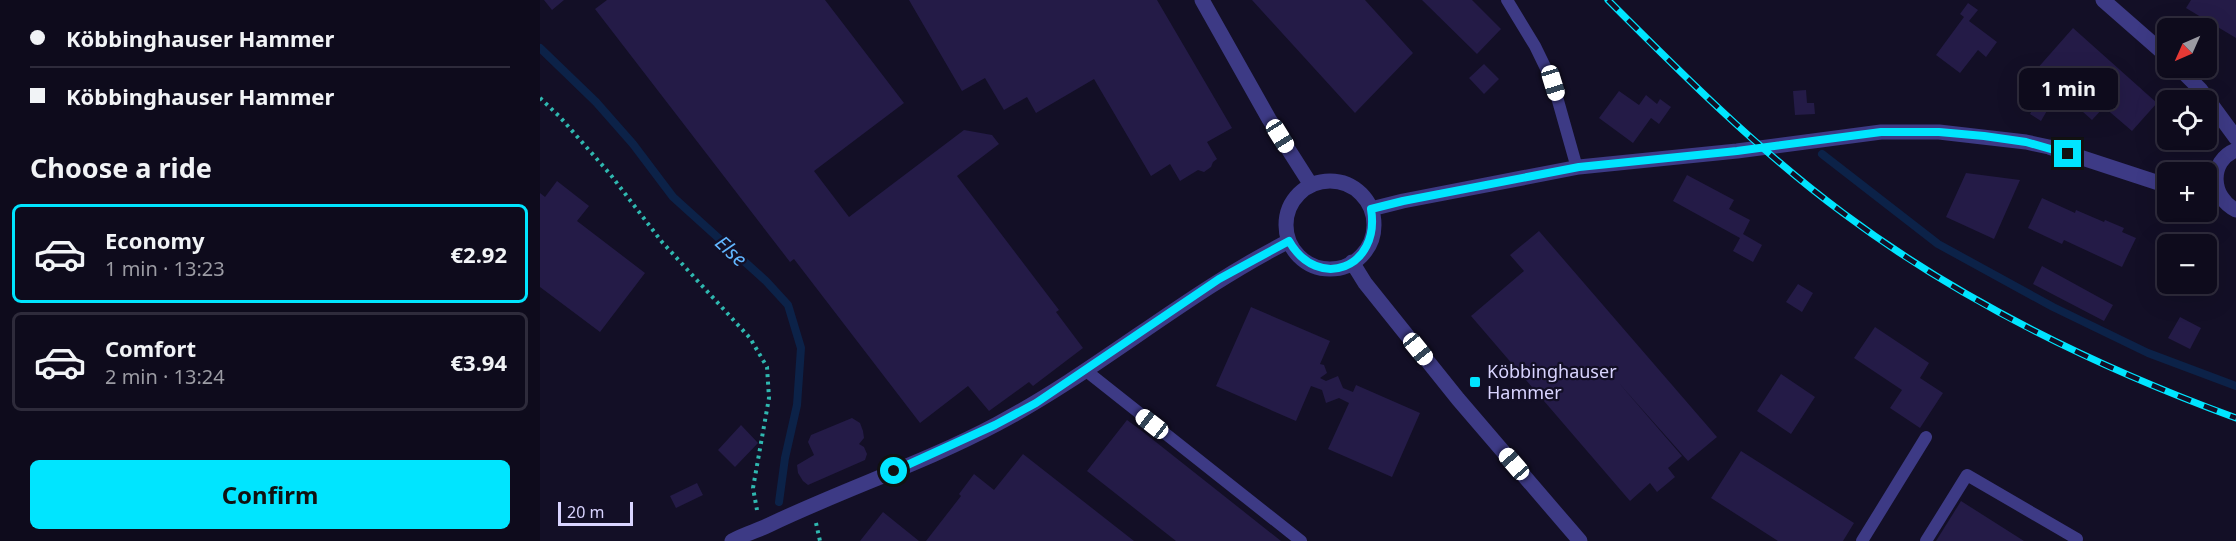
<!DOCTYPE html>
<meta charset="utf-8">
<style>
:root{--surface:#0e0b1c;--page:#1c1929;--text:#f1f3f6;--muted:#9b9ba3;--line:#2e2b3b;--accent:#00e5ff}
body{margin:0;font-family:"Noto Sans",sans-serif;background:var(--page);color:var(--text);height:100vh;display:flex;flex-direction:column;font-size:22px;white-space:nowrap}
*{box-sizing:border-box;margin:0}
p{font-size:20px;color:var(--muted)}
.icon{flex:none;width:33px;height:33px;fill:none;stroke:currentColor;stroke-width:2;stroke-linecap:round;stroke-linejoin:round}
.map{position:relative;flex:1;overflow:hidden}
.panel{display:flex;flex-direction:column;background:var(--surface);width:540px}
.panel>*{flex:none}
.guide{display:grid;align-content:center;height:132px;padding:0 30px;background:var(--surface)}
.needle{width:39px;rotate:225deg}
.fabs{position:absolute;left:1617px;top:18px;display:grid;gap:12px}
.fabs a{display:grid;place-items:center;width:60px;height:60px;border-radius:9px;background:var(--surface);box-shadow:0 6px 24px #0002,0 0 0 2px var(--line);font-size:30px}
.scale{position:absolute;left:18px;bottom:15px;width:75px;box-sizing:border-box;padding-left:6px;border:3px solid #d9d4ff;border-top:0;font-size:16px;line-height:21px;white-space:nowrap;color:#d9d4ff;-webkit-text-stroke:4px #130f26;paint-order:stroke}
.end{position:absolute;width:27px;height:27px;margin:-14px;border:8px solid #00e5ff;background:#111;box-shadow:0 0 0 3px #111}
.from{border-radius:50%}
.bubble{position:absolute;height:42px;border-radius:9px;background:var(--surface);box-shadow:0 6px 24px #0002,0 0 0 2px var(--line);font-size:20px;font-weight:700;line-height:42px;text-align:center}
.car{position:absolute;width:18px;height:36px;margin:-18px -9px;border-radius:8px;box-shadow:0 0 4px 2px #0007;background:linear-gradient(#fff 24%,#345 0 40%,#fff 0 76%,#345 0 86%,#fff 0)}
.guide b{display:flex;align-items:center;gap:21px;height:57px;font-size:22px}
.guide b+b{border-top:2px solid var(--line)}
.guide i{width:15px;height:15px;background:var(--text)}
ul{padding:0;list-style:none}
li{display:flex;align-items:center;gap:18px;height:99px;margin:0 12px 9px;padding:0 18px;border:3px solid var(--line);border-radius:9px}
li div{flex:1}
li b{display:block;font-size:22px}
li em{font-style:normal;font-weight:700}
li.current{border-color:var(--accent)}
li>.icon{width:54px;height:54px;stroke-width:1.5}
h2{padding:0 30px;font-size:27px;line-height:72px}
.button{display:flex;gap:12px;margin-top:auto;padding:12px 30px}
.button a{flex:1;height:69px;border-radius:9px;background:var(--accent);color:#111;font-size:24px;font-weight:700;line-height:69px;text-align:center}
main{display:flex;flex:1;min-height:0}
.map>svg:first-child{display:block}
</style>
<main>
<section class="panel">
<div class="guide">
<b><i class="from"></i>Köbbinghauser Hammer</b>
<b><i></i>Köbbinghauser Hammer</b>
</div>
<h2>Choose a ride</h2>
<ul>
<li class="current"><svg class="icon" aria-label="car" viewBox="0 0 24 24"><path d="M5 17H2v-5l4-1 3-4h7l3 4 3 1v5h-3M9 17h6M6 11h13"/><circle cx="7" cy="17" r="2"/><circle cx="17" cy="17" r="2"/></svg><div><b>Economy</b><p>1 min · 13:23</p></div><em>€2.92</em></li>
<li><svg class="icon" aria-label="car" viewBox="0 0 24 24"><path d="M5 17H2v-5l4-1 3-4h7l3 4 3 1v5h-3M9 17h6M6 11h13"/><circle cx="7" cy="17" r="2"/><circle cx="17" cy="17" r="2"/></svg><div><b>Comfort</b><p>2 min · 13:24</p></div><em>€3.94</em></li>
</ul>
<div class="button"><a>Confirm</a></div>
</section>
<div class="map">
<svg width="1696" height="541" viewBox="0 0 1696 541">
<rect width="100%" height="100%" fill="#130f26"/>
<g fill="none" stroke-linecap="round" stroke-linejoin="round">
<path stroke="#0c2248" stroke-width="8" d="M0 48 56 102 93 144 133 197 226 281 248 305 261 348 257 405 245 458 239 502
M1282 154 1398 244 1513 307 1608 353 1696 386"/>
</g>
<path fill="#241b47" d="M4 0H24L12 10Z
M67 0H285L364 103 274 171 309 217 424 130 452 135 459 144 417 176 519 310 516 312 543 348 493 386 489 382 449 411 428 386 380 423 254 259 250 262 55 9Z
M369 0H617L692 128 667 142 677 159 673 162 671 167 664 172 658 170 640 181 630 164 611 176 554 79 496 113 487 97 464 110 445 78 422 91Z
M712 0H825L873 53 815 113Z
M882 0H932L961 29 937 54Z
M1651 0H1696V38L1646 8Z
M1428 3 1438 10 1429 21 1457 42 1446 57 1438 50 1420 73 1396 55 1424 17 1420 14Z
M1533 28 1617 103 1592 131 1564 107 1552 120 1496 70Z
M944 64 959 79 944 94 929 78Z
M1266 90 1267 103H1274L1275 114 1255 115 1253 91Z
M1079 91 1099 105 1106 95 1117 104 1120 99 1131 107 1119 124 1111 118 1093 143 1059 118Z
M1500 95 1512 102 1501 121 1490 114Z
M1426 173 1480 180 1454 239 1406 217Z
M1147 175 1194 200 1189 209 1210 220 1203 234 1222 245 1213 262 1193 251 1200 238 1133 201Z
M17 181 49 206 37 221 105 273 60 332 0 287V193L5 197Z
M1502 198 1535 213 1536 210 1564 222 1565 220 1584 228 1582 232 1596 238 1582 267 1524 240 1522 244 1488 228Z
M999 231 1177 437 1148 461 1078 382 1142 456 1128 468 1135 477 1117 492 1110 483 1090 501 931 316 984 271 970 255Z
M1502 266 1573 305 1564 321 1493 284Z
M1258 284 1273 293 1262 312 1246 302Z
M1631 284H1663L1657 295Z
M711 307 790 341 780 364 784 365 787 373 780 378 786 381 798 376 803 388 813 392 816 385 880 413 852 477 788 449 809 403 799 398 786 403 782 390 771 386 756 421 676 386Z
M1640 317 1661 328 1650 349 1628 338Z
M1335 327 1389 363 1380 378 1403 393 1380 428 1350 408 1362 390 1314 358Z
M1241 374 1275 397 1251 434 1217 411Z
M312 418 320 423 323 431 324 438 319 444 324 447 327 454 325 460 268 485 263 481 258 473 257 465 274 455 268 442 271 435Z
M587 420 602 431 741 541H636L547 471Z
M201 425 218 443 195 467 178 450Z
M1201 451 1314 523 1303 541H1238L1171 498Z
M483 454 594 541H386L421 496 419 494 434 474 454 490Z
M157 483 163 495 136 508 130 496Z
M1421 501 1484 541H1396Z
M343 512 379 541H320Z"/>
<g fill="none" stroke-linecap="round" stroke-linejoin="round">
<path stroke="#2fb8b0" stroke-width="4" stroke-dasharray="3 4.5" stroke-linecap="butt" d="M0 98 20 117 70 174 122 242 210 338 227 367 229 398 213 488 217 510
M276 523 280 541"/>
<path stroke="#3d3a85" stroke-width="12" d="M967 0 995 46 1013 83 1037 168
M545 370 761 541
M1322 541 1386 437
M1386 541 1427 475 1537 539"/>
<path stroke="#3d3a85" stroke-width="15" d="M662 0 729 119 771 185
M1563 0 1628 57
M1639 68 1660 89 1696 138
M1696 150C1668 161 1671 198 1696 210
M746 225a44 44 0 1 1 88 0a44 44 0 1 1-88 0Z
M831 209 863 201 1039 167 1197 151 1341 132H1399L1486 142 1509 147 1628 186
M812 262 825 283 918 399 1040 541
M192 541C204 534 217 531 229 525 304 489 384 463 457 424 559 370 646 293 749 241"/>
<g stroke="#00e5ff" stroke-width="7">
<path id="rail" d="M1068 0C1143 75 1218 150 1303 213 1422 302 1557 367 1696 418"/>
</g>
<use href="#rail" stroke="#130f26" stroke-width="4.5" stroke-dasharray="14" stroke-linecap="butt"/>
</g>
<g fill="none" stroke-linecap="round" stroke-linejoin="round">
<path stroke="#00e5ff" stroke-width="8" d="M354 471 455 425 496 403 679 279 749 241C778 292 841 268 831 209L863 201 1039 167 1197 151 1341 132H1399L1444 136 1486 142 1528 154"/>
</g>
<rect fill="#00e5ff" stroke="#130f26" stroke-width="2" x="929" y="376" width="12" height="12" rx="3"/>
<g text-anchor="middle" stroke-width="4.5" stroke-linejoin="round" paint-order="stroke">
<g font-size="18" fill="#d9d4ff" stroke="#130f26" text-anchor="start">
<text x="947" y="378">Köbbinghauser<tspan x="947" dy="21">Hammer</tspan></text>
</g>
<g font-size="20" font-style="italic" fill="#62b6ff" stroke="#130f26">
<text transform="translate(191 251) rotate(43)" y="7">Else</text>
</g>
</g>
</svg>
<div class="fabs">
<a><svg class="needle" viewBox="-14 -14 28 28"><path d="M0-13l5 13h-10z" fill="#e53935"/><path d="M0 13l5-13h-10z" fill="#9b9ba3"/></svg></a>
<a><svg class="icon" aria-label="locate" viewBox="0 0 24 24"><circle cx="12" cy="12" r="6"/><path d="M12 2v4M12 18v4M2 12h4M18 12h4"/></svg></a>
<a>+</a>
<a>−</a>
</div>
<div class="scale">20 m</div>
<i class="end from" style="left:354px;top:471px"></i>
<i class="end" style="left:1528px;top:154px"></i>
<div class="bubble" style="left:1479px;top:68px;width:99px">1 min</div>
<i class="car" style="left:1013px;top:83px;rotate:163deg"></i>
<i class="car" style="left:740px;top:136px;rotate:148deg"></i>
<i class="car" style="left:878px;top:349px;rotate:141deg"></i>
<i class="car" style="left:612px;top:424px;rotate:308deg"></i>
<i class="car" style="left:974px;top:464px;rotate:319deg"></i>
</div>
</main>
